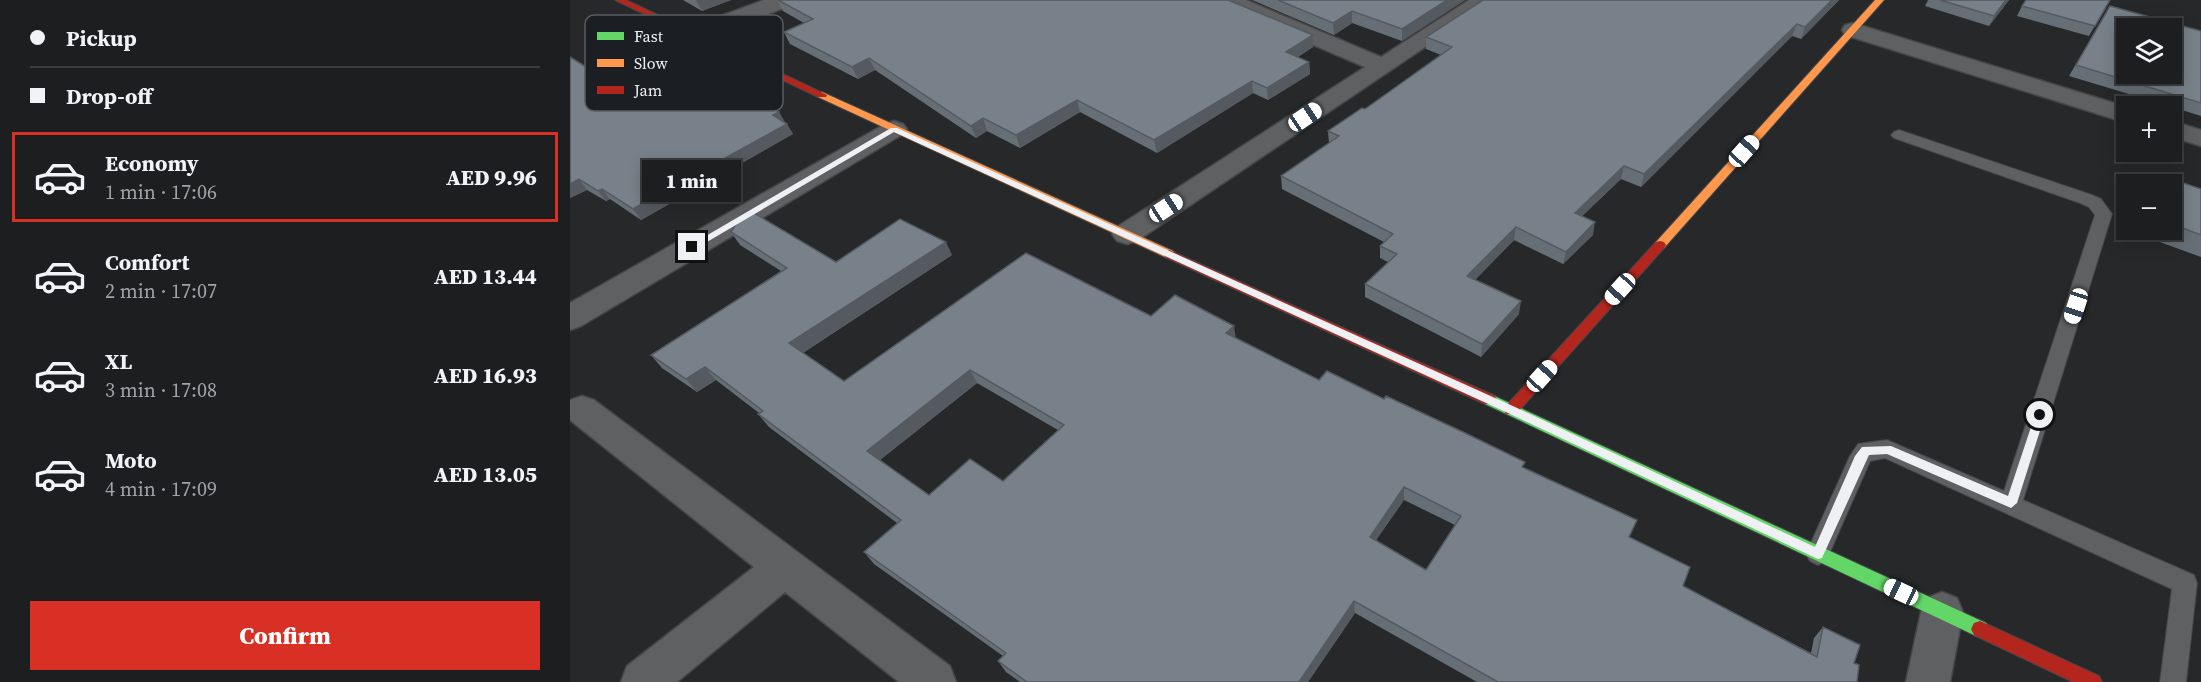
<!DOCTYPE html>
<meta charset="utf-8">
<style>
:root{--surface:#1c1e20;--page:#292b2d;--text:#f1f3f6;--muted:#a0a2a5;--line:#3a3c3e;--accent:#d93025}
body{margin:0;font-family:"Source Serif 4",serif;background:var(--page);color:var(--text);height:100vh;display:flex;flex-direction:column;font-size:22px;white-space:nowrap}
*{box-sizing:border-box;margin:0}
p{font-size:20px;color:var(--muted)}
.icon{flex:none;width:33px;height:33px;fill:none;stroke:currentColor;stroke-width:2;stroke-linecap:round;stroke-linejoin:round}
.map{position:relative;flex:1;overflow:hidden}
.drawer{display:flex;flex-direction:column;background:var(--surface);width:570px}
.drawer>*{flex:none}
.banner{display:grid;align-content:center;height:132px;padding:0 30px;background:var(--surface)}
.buttons{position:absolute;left:1546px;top:18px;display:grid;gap:12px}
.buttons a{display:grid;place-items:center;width:66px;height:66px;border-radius:0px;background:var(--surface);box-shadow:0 3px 15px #0003,0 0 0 2px var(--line);font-size:30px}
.end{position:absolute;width:27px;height:27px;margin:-14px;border:8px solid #eef0f3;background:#111;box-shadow:0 0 0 3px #111}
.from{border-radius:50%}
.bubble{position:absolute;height:42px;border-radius:0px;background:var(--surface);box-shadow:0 3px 15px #0003,0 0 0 2px var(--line);font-size:20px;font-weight:800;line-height:42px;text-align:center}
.car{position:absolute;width:18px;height:36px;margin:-18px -9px;border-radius:8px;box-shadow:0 0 4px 2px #0007;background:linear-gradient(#fff 24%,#345 0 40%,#fff 0 76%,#345 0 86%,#fff 0)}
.banner b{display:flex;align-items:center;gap:21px;height:57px;font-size:22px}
.banner b+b{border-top:2px solid var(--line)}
.banner i{width:15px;height:15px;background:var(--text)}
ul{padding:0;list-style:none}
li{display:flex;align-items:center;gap:18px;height:90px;margin:0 12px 9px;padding:0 18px;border:3px solid transparent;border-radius:0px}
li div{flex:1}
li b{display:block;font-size:22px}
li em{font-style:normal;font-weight:800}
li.active{border-color:var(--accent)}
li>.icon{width:54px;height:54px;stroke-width:1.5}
.primary-button{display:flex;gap:12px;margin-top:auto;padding:12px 30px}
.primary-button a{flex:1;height:69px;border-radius:0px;background:var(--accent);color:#fff;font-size:24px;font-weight:800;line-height:69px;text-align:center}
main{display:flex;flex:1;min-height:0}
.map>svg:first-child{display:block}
</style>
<main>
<section class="drawer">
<div class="banner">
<b><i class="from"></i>Pickup</b>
<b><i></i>Drop-off</b>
</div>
<ul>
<li class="active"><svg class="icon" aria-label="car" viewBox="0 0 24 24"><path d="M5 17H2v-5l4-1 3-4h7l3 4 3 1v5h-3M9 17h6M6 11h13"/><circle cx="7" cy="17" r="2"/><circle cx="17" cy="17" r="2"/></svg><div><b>Economy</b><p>1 min · 17:06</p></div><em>AED 9.96</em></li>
<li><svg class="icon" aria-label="car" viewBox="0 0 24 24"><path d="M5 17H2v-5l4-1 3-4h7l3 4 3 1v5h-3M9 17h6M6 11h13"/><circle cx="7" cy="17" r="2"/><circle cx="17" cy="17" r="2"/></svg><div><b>Comfort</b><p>2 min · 17:07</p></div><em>AED 13.44</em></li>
<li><svg class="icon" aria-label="car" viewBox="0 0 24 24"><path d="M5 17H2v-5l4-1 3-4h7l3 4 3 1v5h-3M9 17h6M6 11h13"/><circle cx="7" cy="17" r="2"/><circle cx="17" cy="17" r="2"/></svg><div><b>XL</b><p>3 min · 17:08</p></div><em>AED 16.93</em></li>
<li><svg class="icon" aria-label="car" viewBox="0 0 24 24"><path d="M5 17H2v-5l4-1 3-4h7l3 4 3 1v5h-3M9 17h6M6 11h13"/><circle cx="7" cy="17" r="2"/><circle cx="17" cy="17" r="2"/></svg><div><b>Moto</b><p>4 min · 17:09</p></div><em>AED 13.05</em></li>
</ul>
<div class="primary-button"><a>Confirm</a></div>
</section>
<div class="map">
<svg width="1631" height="682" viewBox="0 0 1631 682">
<rect width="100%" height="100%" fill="#26282a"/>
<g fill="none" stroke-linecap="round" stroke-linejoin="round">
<g stroke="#444648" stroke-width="2">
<path id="lane" d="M1329 130 1522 195 1531 199 1542 214 1453 500 1624 575 1627 583 1616 682H1590L1602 589 1315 458 1300 461 1256 561 1248 565 1240 561 1236 554 1280 456 1288 444 1317 440 1434 491 1525 215 1519 207 1510 203 1324 138 1321 135 1324 132Z"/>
</g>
<g stroke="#444648" stroke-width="3">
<path id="street" d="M194 0H225L222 5 132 39H116L113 34 116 29Z
M647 0H676L811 57 899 0H925L567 241 557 244 547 241 542 234 547 227 795 67 650 5Z
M1283 23 1557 107V123L1275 35 1272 30 1275 25Z
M324 121 333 124 337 129 333 134 11 326 0 330V303L315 124Z
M1602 121 1631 130V146L1602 137Z
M12 396 24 400 380 666 386 682H329L215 592 107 682H51L57 666 184 567 0 420V400Z
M1372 592 1387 598 1393 612 1380 682H1336L1351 612 1357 598Z"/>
</g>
<g stroke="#444648" stroke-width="2">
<path id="fast" d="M920 394 1416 623 1419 629 1416 635 1410 637 1404 635 915 404 913 400 915 396Z"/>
</g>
<g stroke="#444648" stroke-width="2">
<path id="slow" d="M1305 0H1314L1094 248H1086L1084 245 1086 242Z
M252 92 603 251 605 254 599 258 595 257 248 97 247 95Z"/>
</g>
<g stroke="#444648" stroke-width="2">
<path id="jam" d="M45 0H56L257 95 256 97H248Z
M1090 241 1094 242 1096 245 1094 248 946 414H936L934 410 936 406 1086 242Z
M599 250 925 396 927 400 925 404H915L595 257 593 254Z
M1410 621 1529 676 1532 682H1503L1404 635 1401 629 1404 623Z"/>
</g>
<use href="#lane" fill="#5f6062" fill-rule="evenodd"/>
<use href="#street" fill="#5f6062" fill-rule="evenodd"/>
<use href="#fast" fill="#63d668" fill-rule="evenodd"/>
<use href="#slow" fill="#ff974d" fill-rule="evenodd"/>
<use href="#jam" fill="#b3261e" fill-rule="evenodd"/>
</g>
<path fill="#676f76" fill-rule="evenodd" d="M113 0H161L132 11Z
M207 0H658L743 47 728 57 739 62 740 74 698 100 683 93 587 153 510 112 450 148 417 131 406 138 305 70 288 79 220 44 214 32 234 23 213 11Z
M682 0H895L832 41 782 23 764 35Z
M913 0H1269L1231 39 1222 36 1071 187 1051 179 1012 216 1023 235 993 264 944 240 905 280 949 314 911 357 795 297V284L818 262 810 258V246L814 242 712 189 711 176 759 143 758 131 795 109 871 55 856 49V37Z
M1358 0H1439L1419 26 1355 6Z
M1540 0 1519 36 1447 16 1452 6Z
M1540 6 1631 31V116L1602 107V106H1599L1499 76Z
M53 90 215 122 223 134 71 220 40 199 36 201 17 190 0 198Z
M1596 177 1631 189V257L1565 233 1567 230H1602V184H1590Z
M161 232 266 262 382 255 233 353 274 381 581 316 666 338 749 380 954 468 1060 538 1113 586 1241 653 1244 638 1253 627 1284 663 1287 682H907L785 613 738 682H450L436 672 428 661 433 656 304 564 294 552 327 523 199 427 188 414 189 413 146 380 127 392 92 368 81 355 211 271 170 245ZM407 383 488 430 433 481 359 495 310 460ZM834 500 885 525 856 570 806 540Z"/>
<path fill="#545a60" d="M126 0H161L132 11Z
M877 0H895L832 41V29Z
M1262 0H1269L1231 39 1235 27Z
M1436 0H1439L1419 26 1424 16Z
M782 11V23L764 35 763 23Z
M1227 24 1222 36 1071 187 1074 174Z
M743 35V47L717 64 716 52Z
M299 58 305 70 288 79 282 67Z
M739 62 740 74 698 100 697 88Z
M682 81 683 93 587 153 584 140Z
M507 100 510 112 450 148 446 135Z
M209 112 215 122 203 115Z
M413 118 417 131 406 138 401 126Z
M217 124 223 134 71 220 63 209Z
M1054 166 1051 179 1003 225 1005 213Z
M9 179 17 190 0 198V184Z
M32 189 40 199 36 201 28 191Z
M1025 222 1023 235 993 264 996 252Z
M946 227 944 240 896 289 897 276Z
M376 242 382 255 228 356 219 343Z
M951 301 949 314 911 357 912 344Z
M664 326 666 339 656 333Z
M135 367 146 380 127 392 116 379Z
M400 370 407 383 306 463 297 451Z
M834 487V500L800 549V537Z
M784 601 785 613 738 682H729Z"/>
<path fill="#788189" stroke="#545a60" stroke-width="1.5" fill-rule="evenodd" d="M208 0H658L743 35 716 52 739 62 697 88 682 81 584 140 507 100 446 135 413 118 401 126 299 58 282 67 214 32 243 19Z
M708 0H877L832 29 782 11 763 23Z
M913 0H1262L1235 27 1227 24 1074 174 1054 166 1005 213 1025 222 996 252 946 227 897 276 951 301 912 344 795 284 827 254 810 246 823 234 711 176 769 136 758 131 792 108 795 109 882 47 856 37Z
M1370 0H1436L1424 16Z
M1456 0H1540L1525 26 1452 6Z
M1540 6 1631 31V103L1506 65ZM1557 28H1602V74H1557Z
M0 57 53 90 62 87 76 94 127 71 209 112 203 115 217 124 63 209 32 189 28 191 9 179 0 184Z
M1596 177 1631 189V235L1602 224V184H1592Z
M179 210 266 262 330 219 376 242 219 343 274 381 456 253 581 316 605 295 664 326 656 333 749 380 757 371 814 399 816 396 893 432 955 462 952 467 1067 520 1059 537 1120 567 1113 586 1247 657 1253 627 1290 645 1284 663 1289 665 1287 682H928L784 601 729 682H457L428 661 436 653 294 552 331 520 188 414 193 411 135 367 116 379 81 355 217 268 161 232 172 214ZM400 370 494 425 433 481 400 459 359 495 297 451ZM834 487 891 516 856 570 800 537Z"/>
<path fill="#eef0f3" d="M321 128H327L945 407 1245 547 1285 456 1292 447 1321 446 1438 496 1465 415 1470 411 1475 415 1447 503 1441 508 1317 454 1299 455 1252 558 1248 559 938 413 324 132 125 249 117 247Z"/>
<rect x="15" y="15" width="198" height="96" rx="9" fill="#1b1e22" stroke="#5a5d61" stroke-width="1.5"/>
<rect x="27" y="32" width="27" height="8" fill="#63d668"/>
<rect x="27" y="59" width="27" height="8" fill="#ff974d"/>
<rect x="27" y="86" width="27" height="8" fill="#b3261e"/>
<g font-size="16" fill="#eef0f3">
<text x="64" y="42">Fast</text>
<text x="64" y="69">Slow</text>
<text x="64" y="96">Jam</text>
</g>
</svg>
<div class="buttons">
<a><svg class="icon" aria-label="layers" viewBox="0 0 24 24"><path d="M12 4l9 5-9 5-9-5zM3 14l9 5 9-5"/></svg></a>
<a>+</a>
<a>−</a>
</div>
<i class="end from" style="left:1470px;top:415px"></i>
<i class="end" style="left:122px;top:247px"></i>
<div class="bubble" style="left:72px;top:160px;width:99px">1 min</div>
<i class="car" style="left:735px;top:117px;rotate:56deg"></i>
<i class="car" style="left:1174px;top:151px;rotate:42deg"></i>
<i class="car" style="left:596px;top:208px;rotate:57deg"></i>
<i class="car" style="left:1050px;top:289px;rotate:222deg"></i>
<i class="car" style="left:1506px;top:306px;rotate:198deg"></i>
<i class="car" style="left:972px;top:376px;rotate:42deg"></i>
<i class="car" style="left:1331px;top:592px;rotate:295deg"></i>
</div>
</main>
